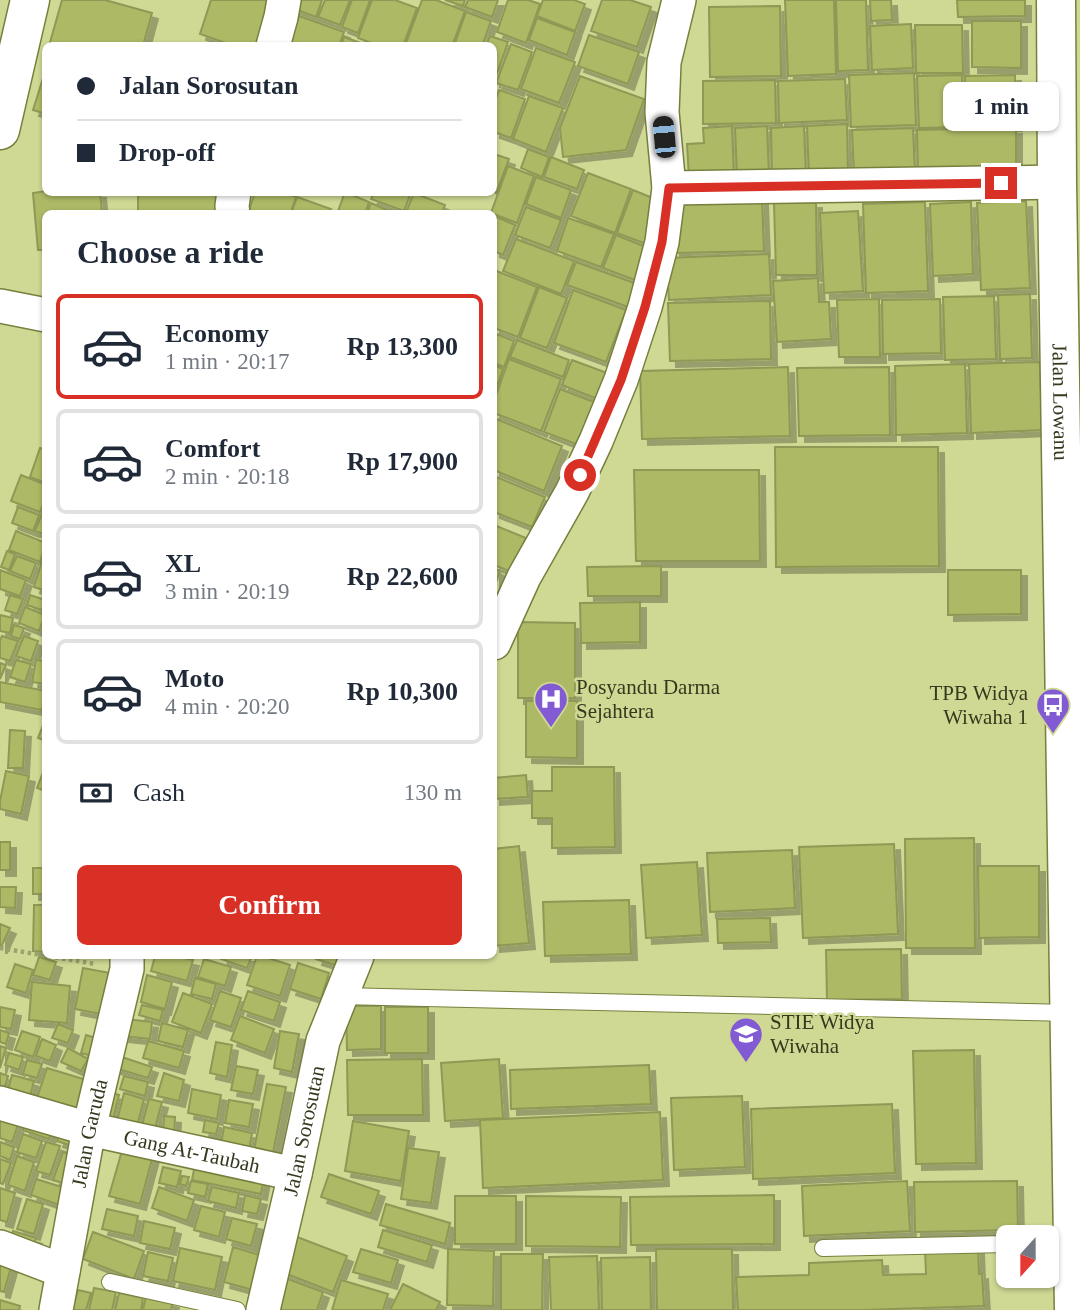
<!DOCTYPE html>
<meta charset="utf-8">
<style>
:root{--surface:#fff;--page:#f2f2f3;--text:#1f2937;--muted:#747a83;--line:#e0e1e3;--accent:#d93025}
body{margin:0;font-family:Georgia,serif;background:var(--page);color:var(--text);height:100vh;display:flex;flex-direction:column;font-size:26px;white-space:nowrap}
*{box-sizing:border-box;margin:0}
p{font-size:23px;color:var(--muted)}
.icon{flex:none;width:38px;height:38px;fill:none;stroke:currentColor;stroke-width:2;stroke-linecap:round;stroke-linejoin:round}
.map{position:relative;flex:1;overflow:hidden}
.drawer{position:absolute;left:42px;top:210px;width:455px;height:749px;display:flex;flex-direction:column;background:var(--surface);border-radius:10px;box-shadow:0 2px 5px #0004}
.drawer>*{flex:none}
.banner{position:absolute;left:42px;top:42px;width:455px;height:154px;border-radius:10px;box-shadow:0 2px 5px #0004;display:grid;align-content:center;height:154px;padding:0 35px;background:var(--surface)}
.needle{width:46px;rotate:201deg}
.controls{position:absolute;left:996px;top:1225px;display:grid;gap:14px}
.controls a{display:grid;place-items:center;width:63px;height:63px;border-radius:10px;background:var(--surface);box-shadow:0 2px 5px #0004;font-size:35px}
.end{position:absolute;width:32px;height:32px;margin:-16px;border:9px solid #d93025;background:#fff;box-shadow:0 0 0 4px #fff}
.from{border-radius:50%}
.bubble{position:absolute;height:49px;border-radius:10px;background:var(--surface);box-shadow:0 2px 5px #0004;font-size:23px;font-weight:700;line-height:49px;text-align:center}
.car{position:absolute;width:21px;height:42px;margin:-21px -10px;border-radius:9px;box-shadow:0 0 5px 2px #0007;background:linear-gradient(#222 24%,#8ab4d8 0 40%,#222 0 76%,#8ab4d8 0 86%,#222 0)}
.banner b{display:flex;align-items:center;gap:24px;height:66px;font-size:26px}
.banner b+b{border-top:2px solid var(--line)}
.banner i{width:18px;height:18px;background:var(--text)}
ul{padding:0;list-style:none}
li{display:flex;align-items:center;gap:21px;height:105px;margin:0 14px 10px;padding:0 21px;border:4px solid var(--line);border-radius:10px}
li div{flex:1}
li b{display:block;font-size:26px}
li em{font-style:normal;font-weight:700}
li.selected{border-color:var(--accent)}
li>.icon{width:63px;height:63px;stroke-width:1.5}
h2{padding:0 35px;font-size:32px;line-height:84px}
.pay{display:flex;align-items:center;gap:18px;height:77px;padding:0 35px;font-size:26px}
.pay p{margin-inline-start:auto}
.action{display:flex;gap:14px;margin-top:auto;padding:14px 35px}
.action a{flex:1;height:80px;border-radius:10px;background:var(--accent);color:#fff;font-size:28px;font-weight:700;line-height:80px;text-align:center}
.map>svg:first-child{display:block}
</style>
<div class="map">
<svg width="1080" height="1310" viewBox="0 0 1080 1310">
<defs>
<filter id="shadow"><feDropShadow dx="6" dy="6" stdDeviation="0" flood-color="#0004"/></filter>
</defs>
<rect width="100%" height="100%" fill="#cfd994"/>
<path fill="#aeb965" stroke="#8f9855" stroke-width="2" filter="url(#shadow)" d="M62 0H105L152 13 143 46H49Z
M211 0H271L256 46H234L200 34Z
M292 0H322L316 17 289 7Z
M325 0H350L340 25 318 17Z
M352 0H370L358 33 342 27Z
M372 0H395L417 8 403 46H379L358 38Z
M422 0H436L465 11 452 46H405Z
M445 0H465L463 6Z
M468 0H498L492 17 465 7Z
M508 0H528L540 4 526 43 497 32Z
M543 0H574L585 4 575 31 537 16Z
M602 0H630L651 7 637 47 591 31Z
M785 0H834L836 74 788 76Z
M836 0H866L868 70 838 71Z
M870 0H891L892 20 871 21Z
M957 0H1025V16L958 17Z
M780 6 781 76 710 77 709 7Z
M466 12 491 21 482 46H454Z
M299 16 344 32 339 46H297L289 43Z
M537 18 575 32 567 55 529 40Z
M972 21H1021V68L972 67Z
M911 24 913 68 872 70 870 26Z
M915 25H962L963 73H916Z
M589 35 639 52 628 84 578 66Z
M490 36 508 42 494 82V46H486Z
M344 37 361 43 360 46H341Z
M511 44 532 52 518 90 496 83Z
M536 48 575 62 559 103 521 89Z
M914 73 916 125 851 127 849 75Z
M44 75H46V114L33 110Z
M962 75 964 127 919 128 917 76Z
M1015 75 1016 125 966 126 965 76Z
M580 76 644 99 626 150 563 157 560 128Z
M845 79 847 120 779 123 778 81Z
M775 80 776 123 703 124V81Z
M499 90 525 99 511 138 494 132V105Z
M529 96 563 108 546 152 513 139Z
M847 124 848 174 809 175 807 126Z
M732 126 734 176 689 178 687 144 704 143 703 128Z
M767 126 769 175 737 176 735 128Z
M804 126 806 174 772 176 771 128Z
M913 128 915 173 854 174 852 130Z
M1016 128V172L918 173 917 130Z
M528 149 549 157 542 177 521 168Z
M494 154 509 159 496 193 494 192Z
M551 157 584 170 577 189 544 177Z
M508 166 534 176 517 223 491 213Z
M588 173 631 189 615 233 571 216Z
M536 177 571 190 561 218 526 204Z
M633 190 660 201 654 247 617 233Z
M46 191 100 192 102 214H46V250H38L33 193Z
M138 192H222V214L138 213Z
M255 192H283L296 197 290 214H248Z
M345 192 369 202 365 214H337Z
M374 192H411L404 211 371 199Z
M414 193 445 205 442 214 406 213Z
M297 197 331 209 329 214H291Z
M762 199 764 251 674 253 673 201Z
M1026 201 1030 288 981 290 977 203Z
M816 202 817 275H776L774 203Z
M925 202 928 291 866 293 863 204Z
M971 202 973 274 933 276 930 204Z
M371 203 396 214H367Z
M526 207 561 220 550 248 515 235Z
M858 211 863 291 824 293 820 213Z
M494 216 515 225 503 255 494 251Z
M568 218 614 234 601 267 557 251Z
M616 235 653 250 640 282 603 268Z
M516 239 574 261 561 294 503 271Z
M769 254 771 295 669 300 666 258Z
M576 262 640 285 631 308 567 285Z
M494 270 537 287 518 337 494 328Z
M818 278 819 302H829L831 339 777 342 773 281Z
M539 287 567 298 547 348 520 338Z
M573 290 626 310 606 362 554 343Z
M1030 294 1032 358 1000 359 998 295Z
M994 296 996 359 945 360 943 297Z
M879 299 880 357H839L837 300Z
M940 299 941 353 883 354 882 300Z
M770 301 771 359 670 361 668 303Z
M494 333 514 341 504 367 494 363Z
M517 340 569 360 563 377 510 357Z
M509 359 561 379 541 431 494 413V401Z
M572 360 610 374 600 400 562 385Z
M1040 362 1042 430 971 433 969 364Z
M965 364 967 433 896 435 895 366Z
M494 365 503 369 494 395Z
M788 367 790 436 642 439 640 371Z
M889 367 890 435 799 436 797 368Z
M560 389 599 404 584 447 544 432Z
M494 418 562 446 544 491 494 470Z
M775 447H938L939 566 776 567Z
M40 448 46 450V483L30 477Z
M634 470H759L760 561H636Z
M21 475 46 485V498L40 512 11 501Z
M494 476 545 497 532 527 494 512Z
M46 504V535L35 531Z
M18 507 39 515 33 531 12 523Z
M494 525 526 538 512 572 494 565Z
M16 531 46 543 40 562 9 550Z
M7 551 15 554 9 570 1 567Z
M17 556 36 563 30 579 10 571Z
M42 561 46 563V591L34 587Z
M661 566V596H588L587 567Z
M494 568 500 571 494 588Z
M0 570 26 580 20 596 0 589Z
M948 570H1021V614L948 615Z
M10 595 23 599 17 614 5 610Z
M30 595 45 600 42 610 27 605Z
M640 602V642L581 643 580 603Z
M25 607 45 615 39 631 19 623Z
M0 615 13 618 10 633 0 631Z
M518 622 575 623V698H518Z
M14 625 24 628 20 639 11 636Z
M2 636 18 641 10 661 0 658V640Z
M24 636 38 641 31 661 16 656Z
M16 660 31 664 25 682 10 677Z
M36 660 46 661V684L32 682Z
M0 663 6 665 0 679Z
M0 682 46 691 42 710 0 702Z
M526 701H577V758L526 757Z
M46 718V741L38 738Z
M10 730 25 731 23 768H8Z
M46 765V791L37 788Z
M552 767H614L615 847 552 848V818H532V791H552Z
M6 771 29 776 21 814 0 809V801Z
M526 775 528 797 494 799V778Z
M974 838 975 948H906L905 839Z
M0 842H10V870H0Z
M894 844 898 934 803 938 799 847Z
M519 846 529 943 494 946V849Z
M792 850 795 908 710 912 707 853Z
M697 862 702 935 646 938 641 865Z
M978 866H1039V937L979 938Z
M33 868H46V894H33Z
M0 887H16L15 908 0 907Z
M629 900 631 954 545 956 543 902Z
M34 905H46V952L33 951Z
M770 918 771 942 718 943 717 919Z
M0 924 10 928 1 947H0Z
M901 949 902 999 827 1000 826 950Z
M155 956H175L193 960 187 981 151 971Z
M222 956H252L247 968 221 959Z
M257 956H262L290 965 280 996 247 985Z
M317 956H339L335 965 316 959Z
M39 957 56 962 50 980 33 975Z
M204 959 231 967 225 986 198 977Z
M298 963 329 973 321 999 290 989Z
M15 964 33 970 26 993 7 987Z
M83 968 110 973 101 1014 75 1009Z
M147 975 172 982 165 1009 141 1002Z
M195 978 216 984 212 999 191 994Z
M32 982 70 986 67 1023 29 1020Z
M220 991 241 998 231 1027 210 1020Z
M248 991 280 1002 274 1021 241 1010Z
M183 993 212 1004 201 1033 172 1022Z
M142 1005 163 1010 160 1021 139 1015Z
M346 1006H381V1049L347 1050Z
M0 1007 15 1010 11 1029 0 1027Z
M385 1007H428V1053H385Z
M240 1016 274 1029 265 1053 231 1040Z
M125 1019 152 1022 150 1039 123 1036Z
M162 1023 188 1030 183 1047 158 1041Z
M58 1024 73 1030 68 1043 52 1038Z
M0 1030 9 1033 6 1044 0 1042Z
M22 1031 40 1037 33 1057 15 1050Z
M280 1031 299 1034 292 1072 274 1068Z
M86 1035 108 1042 103 1059 81 1053Z
M42 1039 56 1045 50 1061 36 1056Z
M148 1041 184 1051 179 1068 143 1058Z
M216 1042 232 1045 227 1077 210 1073Z
M0 1046 6 1048 0 1068Z
M68 1048 88 1059 81 1071 61 1062Z
M974 1050 976 1163 916 1164 913 1051Z
M9 1053 23 1057 19 1070 5 1065Z
M119 1056 152 1067 148 1078 115 1068Z
M422 1059 423 1115H348L347 1060Z
M499 1059 503 1118 445 1121 441 1063Z
M27 1060 42 1064 37 1078 23 1074Z
M649 1065 651 1104 511 1109 510 1070Z
M236 1066 258 1070 253 1094 231 1090Z
M47 1068 93 1082 84 1112 37 1098Z
M0 1073 8 1076 1 1099H0Z
M164 1073 184 1080 179 1101 157 1096Z
M12 1075 34 1081 27 1108 5 1101Z
M124 1076 148 1082 145 1096 120 1089Z
M267 1084 286 1087 272 1158 253 1155Z
M192 1089 221 1095 217 1119 188 1113Z
M103 1090 119 1095 112 1123 95 1118Z
M124 1093 144 1099 136 1130 116 1125Z
M742 1096 745 1167 674 1170 671 1098Z
M149 1099 162 1102 154 1132 141 1129Z
M229 1100 253 1104 249 1127 225 1123Z
M892 1104 895 1173 753 1179 751 1109Z
M0 1109 21 1116 12 1142 0 1138Z
M660 1112 663 1180 483 1188 480 1120Z
M164 1116 175 1117 174 1139 163 1138Z
M27 1117 53 1126 49 1139 23 1130Z
M205 1120 219 1123 216 1134 203 1132Z
M353 1121 409 1131 401 1181 345 1171Z
M224 1127 252 1133 248 1156 220 1150Z
M61 1129 79 1134 75 1147 57 1141Z
M23 1134 42 1141 36 1158 17 1152Z
M125 1140 155 1148 140 1204 109 1196Z
M0 1142 14 1147 10 1160 0 1156Z
M46 1142 60 1146 50 1175 36 1171Z
M408 1148 439 1152 431 1203 401 1199Z
M63 1152 78 1157 69 1185 53 1180Z
M17 1156 34 1162 25 1191 8 1185Z
M0 1159 11 1163 3 1184 0 1183Z
M196 1159 265 1172 261 1194 192 1180Z
M163 1167 181 1171 177 1187 159 1183Z
M329 1174 379 1191 371 1214 321 1197Z
M182 1176 189 1177 186 1186 180 1184Z
M36 1179 68 1189 62 1206 31 1195Z
M191 1181 208 1184 205 1197 188 1193Z
M907 1181 910 1231 804 1236 802 1186Z
M1017 1181 1018 1230 915 1232 914 1182Z
M159 1187 194 1200 187 1221 152 1208Z
M212 1187 239 1193 236 1208 208 1201Z
M0 1188 15 1193 7 1222 0 1220Z
M245 1195 261 1199 257 1214 242 1211Z
M774 1195V1244L631 1245 630 1197Z
M455 1196H516V1244H455Z
M526 1196 621 1197 620 1247 526 1246Z
M27 1199 43 1204 34 1234 17 1229Z
M386 1204 450 1223 445 1244 380 1225Z
M201 1206 225 1212 219 1237 194 1230Z
M107 1209 138 1216 134 1236 102 1229Z
M232 1218 257 1224 251 1246 226 1239Z
M144 1221 175 1228 170 1249 140 1243Z
M383 1230 432 1245 427 1262 378 1247Z
M13 1231 36 1238 32 1252 9 1245Z
M93 1232 144 1251 134 1279 83 1259Z
M292 1235 347 1256 333 1292 279 1271Z
M233 1247 263 1256 253 1290 224 1282Z
M180 1248 222 1257 215 1290 173 1281Z
M978 1248 979 1274 982 1273 984 1306 862 1310H738L736 1277 809 1275V1263L882 1260 883 1275 926 1274 925 1250Z
M361 1249 398 1260 391 1283 353 1272Z
M448 1249 494 1251 493 1306 447 1305Z
M656 1249H732L733 1310H657Z
M148 1252 173 1258 168 1281 143 1276Z
M501 1254H543L542 1310H501Z
M597 1256 599 1310H551L549 1257Z
M650 1257 651 1310H602L601 1258Z
M0 1264 11 1267 4 1292 0 1291Z
M280 1276 323 1292 317 1310H274Z
M341 1280 388 1294 383 1310H332Z
M403 1284 440 1302 436 1310H390Z
M94 1288 116 1292 112 1310H89Z
M78 1290 91 1293 86 1310H72Z
M119 1293 143 1298 141 1310H115Z
M146 1296 173 1302 171 1310H143Z
M0 1300 20 1306 19 1310H0Z"/>
<g fill="none" stroke-linecap="round" stroke-linejoin="round">
<g stroke="#777f3d" stroke-width="18">
<path id="lane" d="M341 996 1070 1013
M1046 1243 1073 1242
M823 1248 1008 1244
M110 1282 237 1310"/>
</g>
<g stroke="#777f3d" stroke-width="36">
<g id="street">
<path d="M273 46 281 17 284 0"/>
<path d="M669 188 1057 182"/>
<path d="M233 214 232 206 234 192"/>
<path d="M0 306 46 315"/>
<path d="M494 643 524 577 572 492 596 441 621 380 645 307 662 242 669 188 662 112 664 62 679 0"/>
<path id="s1" d="M0 1103 89 1129 295 1174"/>
<path d="M0 1247 63 1271"/>
<path id="s2" d="M56 1310 89 1129 127 969V956"/>
<path id="s3" d="M263 1310 295 1174 323 1041 357 956"/>
</g>
</g>
<g stroke="#777f3d" stroke-width="41">
<g id="secondary">
<path id="s4" d="M1056 0 1057 182 1074 1310"/>
<path d="M0 130 30 0"/>
</g>
</g>
<path stroke="#9ca46d" stroke-width="4.5" stroke-dasharray="3.5 3.5" stroke-linecap="butt" d="M0 948 95 964"/>
<use href="#lane" stroke="#fff" stroke-width="16"/>
<use href="#street" stroke="#fff" stroke-width="33"/>
<use href="#secondary" stroke="#fff" stroke-width="38"/>
</g>
<g fill="none" stroke-linecap="round" stroke-linejoin="round">
<path stroke="#d93025" stroke-width="9" d="M580 475 621 380 645 307 662 242 669 188 1001 183"/>
</g>
<defs>
<g id="hospital-pin" transform="scale(1.75)"><path d="M0 17L-7.5 6A9.5 9.5 0 1 1 7.5 6Z" fill="#825ad4" stroke="#cfd994"/><path d="M-5-5h3v3.5h4V-5h3V5h-3V1.5h-4V5h-3Z" fill="#fff"/></g>
<g id="bus-pin" transform="scale(1.75)"><path d="M0 17L-7.5 6A9.5 9.5 0 1 1 7.5 6Z" fill="#825ad4" stroke="#cfd994"/><path d="M-5-6H5V4H4V6H2V4H-2V6H-4V4H-5ZM-3.5-4V0h7V-4ZM-3.5 1.2v1.5H-2V1.2ZM2 1.2v1.5H3.5V1.2Z" fill="#fff"/></g>
<g id="university-pin" transform="scale(1.75)"><path d="M0 17L-7.5 6A9.5 9.5 0 1 1 7.5 6Z" fill="#825ad4" stroke="#cfd994"/><path d="M0-5L7-2L0 1L-7-2ZM-4 1L0 2.5L4 1V4Q0 6-4 4Z" fill="#fff"/></g>
</defs>
<g fill-rule="evenodd">
<use href="#hospital-pin" x="551" y="699"/>
<use href="#bus-pin" x="1053" y="705"/>
<use href="#university-pin" x="746" y="1034"/>
</g>
<g text-anchor="middle" stroke-width="5" stroke-linejoin="round" paint-order="stroke">
<g font-size="21" fill="#35391d" stroke="#cfd994">
<text dy="7" stroke="none"><textPath href="#s4" startOffset="402">Jalan Lowanu</textPath></text>
<text dy="7" stroke="none"><textPath href="#s3" startOffset="184">Jalan Sorosutan</textPath></text>
<text dy="7" stroke="none"><textPath href="#s2" startOffset="180">Jalan Garuda</textPath></text>
<text dy="7" stroke="none"><textPath href="#s1" startOffset="198">Gang At-Taubah</textPath></text>
</g>
<g font-size="21" fill="#35391d" stroke="#cfd994" text-anchor="start">
<text x="576" y="694">Posyandu Darma<tspan x="576" dy="24">Sejahtera</tspan></text>
<text x="1028" y="700" text-anchor="end">TPB Widya<tspan x="1028" dy="24">Wiwaha 1</tspan></text>
<text x="770" y="1029">STIE Widya<tspan x="770" dy="24">Wiwaha</tspan></text>
</g>
</g>
</svg>
<div class="controls">
<a><svg class="needle" viewBox="-14 -14 28 28"><path d="M0-13l5 13h-10z" fill="#e53935"/><path d="M0 13l5-13h-10z" fill="#747a83"/></svg></a>
</div>
<i class="end from" style="left:580px;top:475px"></i>
<i class="end" style="left:1001px;top:183px"></i>
<div class="bubble" style="left:943px;top:82px;width:116px">1 min</div>
<i class="car" style="left:664px;top:137px;rotate:355deg"></i>
<div class="banner">
<b><i class="from"></i>Jalan Sorosutan</b>
<b><i></i>Drop-off</b>
</div>
<section class="drawer">
<h2>Choose a ride</h2>
<ul>
<li class="selected"><svg class="icon" aria-label="car" viewBox="0 0 24 24"><path d="M5 17H2v-5l4-1 3-4h7l3 4 3 1v5h-3M9 17h6M6 11h13"/><circle cx="7" cy="17" r="2"/><circle cx="17" cy="17" r="2"/></svg><div><b>Economy</b><p>1 min · 20:17</p></div><em>Rp 13,300</em></li>
<li><svg class="icon" aria-label="car" viewBox="0 0 24 24"><path d="M5 17H2v-5l4-1 3-4h7l3 4 3 1v5h-3M9 17h6M6 11h13"/><circle cx="7" cy="17" r="2"/><circle cx="17" cy="17" r="2"/></svg><div><b>Comfort</b><p>2 min · 20:18</p></div><em>Rp 17,900</em></li>
<li><svg class="icon" aria-label="car" viewBox="0 0 24 24"><path d="M5 17H2v-5l4-1 3-4h7l3 4 3 1v5h-3M9 17h6M6 11h13"/><circle cx="7" cy="17" r="2"/><circle cx="17" cy="17" r="2"/></svg><div><b>XL</b><p>3 min · 20:19</p></div><em>Rp 22,600</em></li>
<li><svg class="icon" aria-label="car" viewBox="0 0 24 24"><path d="M5 17H2v-5l4-1 3-4h7l3 4 3 1v5h-3M9 17h6M6 11h13"/><circle cx="7" cy="17" r="2"/><circle cx="17" cy="17" r="2"/></svg><div><b>Moto</b><p>4 min · 20:20</p></div><em>Rp 10,300</em></li>
</ul>
<div class="pay"><svg class="icon" aria-label="cash" viewBox="0 0 24 24"><path d="M3 7h18v10H3z"/><circle cx="12" cy="12" r="2"/></svg>Cash<p>130 m</p></div>
<div class="action"><a>Confirm</a></div>
</section>
</div>
